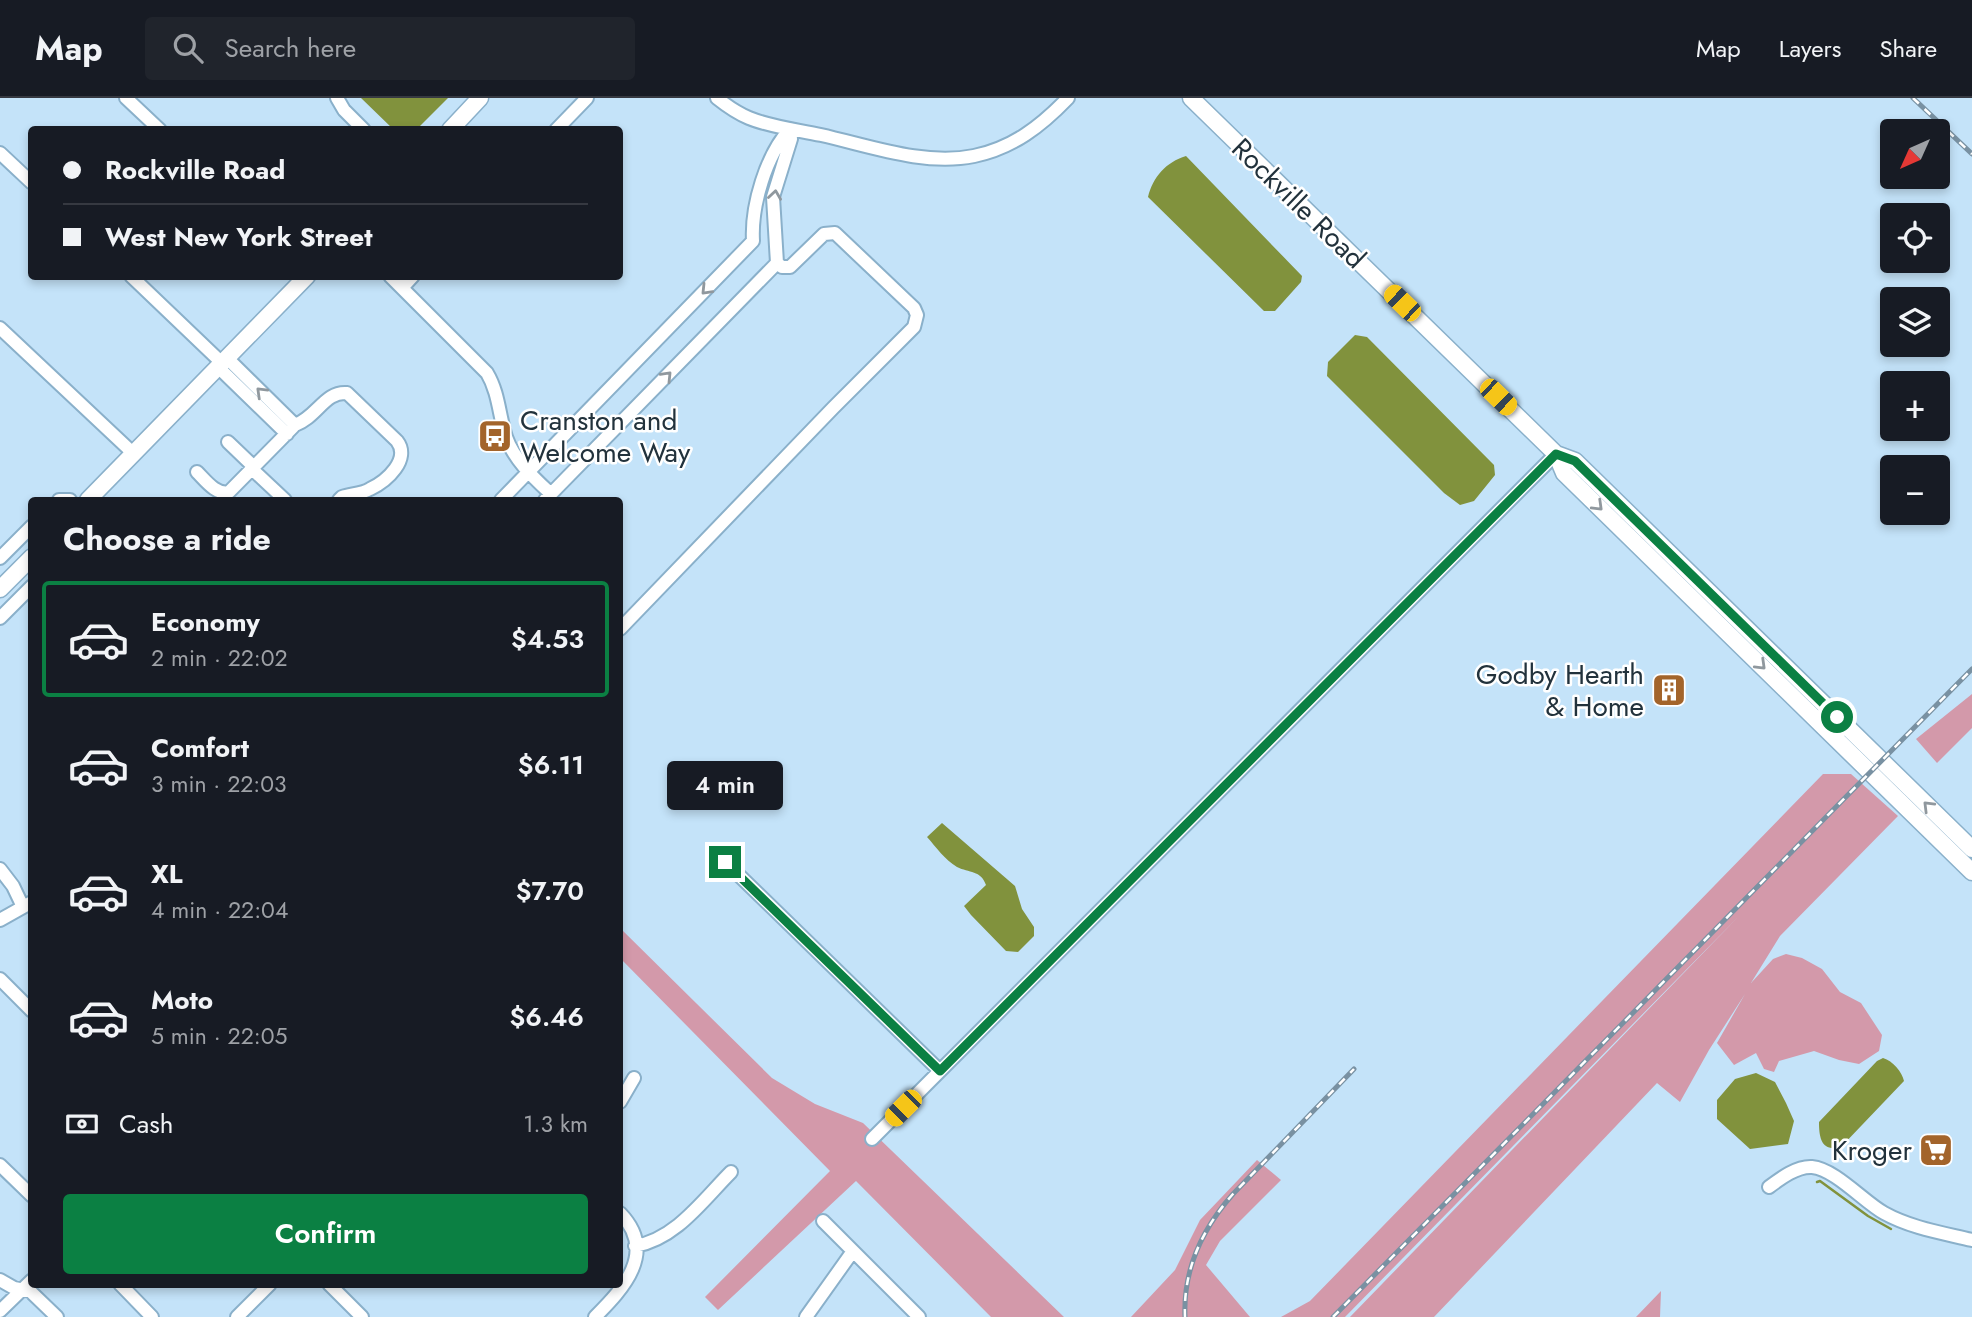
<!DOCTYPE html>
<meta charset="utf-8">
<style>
:root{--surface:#171b24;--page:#20242c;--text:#f1f3f6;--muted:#9ea1a6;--line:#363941;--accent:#0b8043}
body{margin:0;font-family:Jost,sans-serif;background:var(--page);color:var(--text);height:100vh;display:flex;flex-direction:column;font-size:26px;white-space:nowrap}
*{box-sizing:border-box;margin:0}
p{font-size:23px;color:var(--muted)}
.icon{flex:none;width:38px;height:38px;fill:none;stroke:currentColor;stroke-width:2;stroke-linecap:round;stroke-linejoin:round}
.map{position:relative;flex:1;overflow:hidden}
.side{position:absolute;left:28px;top:399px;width:595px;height:791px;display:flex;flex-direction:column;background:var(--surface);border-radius:7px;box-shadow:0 4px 10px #0003}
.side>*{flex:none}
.hud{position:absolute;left:28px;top:28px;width:595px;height:154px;border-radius:7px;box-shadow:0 4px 10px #0003;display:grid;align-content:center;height:154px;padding:0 35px;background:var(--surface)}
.needle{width:46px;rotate:225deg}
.controls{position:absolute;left:1880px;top:21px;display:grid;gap:14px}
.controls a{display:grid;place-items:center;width:70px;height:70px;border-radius:7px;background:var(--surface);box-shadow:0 4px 10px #0003;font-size:35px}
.end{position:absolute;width:32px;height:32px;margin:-16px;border:9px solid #0b8043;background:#fff;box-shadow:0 0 0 4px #fff}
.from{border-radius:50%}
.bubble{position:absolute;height:49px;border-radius:7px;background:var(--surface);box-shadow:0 4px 10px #0003;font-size:23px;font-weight:600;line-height:49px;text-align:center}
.car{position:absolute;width:21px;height:42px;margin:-21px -10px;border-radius:9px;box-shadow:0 0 5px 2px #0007;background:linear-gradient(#f5c518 24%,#345 0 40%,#f5c518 0 76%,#345 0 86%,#f5c518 0)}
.hud b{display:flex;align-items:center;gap:24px;height:66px;font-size:26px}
.hud b+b{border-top:2px solid var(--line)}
.hud i{width:18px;height:18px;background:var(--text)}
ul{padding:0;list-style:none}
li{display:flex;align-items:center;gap:21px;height:116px;margin:0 14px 10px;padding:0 21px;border:4px solid transparent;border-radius:7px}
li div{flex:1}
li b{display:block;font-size:26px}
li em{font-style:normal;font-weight:600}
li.on{border-color:var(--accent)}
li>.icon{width:63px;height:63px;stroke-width:1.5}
h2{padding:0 35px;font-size:32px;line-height:84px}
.pay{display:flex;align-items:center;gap:18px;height:77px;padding:0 35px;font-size:26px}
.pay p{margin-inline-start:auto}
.action{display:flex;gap:14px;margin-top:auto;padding:14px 35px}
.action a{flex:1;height:80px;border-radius:7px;background:var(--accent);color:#fff;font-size:28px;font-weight:600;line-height:80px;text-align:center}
header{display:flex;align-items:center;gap:42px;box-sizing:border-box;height:98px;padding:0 35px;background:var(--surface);border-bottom:2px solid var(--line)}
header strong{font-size:33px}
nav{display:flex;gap:38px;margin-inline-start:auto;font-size:24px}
.search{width:490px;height:63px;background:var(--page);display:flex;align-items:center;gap:18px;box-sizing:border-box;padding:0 24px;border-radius:7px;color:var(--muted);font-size:26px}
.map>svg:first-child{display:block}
</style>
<header>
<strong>Map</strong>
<div class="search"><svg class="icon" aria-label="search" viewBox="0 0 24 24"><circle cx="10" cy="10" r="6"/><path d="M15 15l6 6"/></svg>Search here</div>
<nav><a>Map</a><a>Layers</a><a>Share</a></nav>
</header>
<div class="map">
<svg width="1972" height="1219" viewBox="0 0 1972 1219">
<rect width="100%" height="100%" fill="#c4e3f9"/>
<path fill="#d399aa" d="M1972 596V630L1937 665 1916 641Z
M1823 676H1851L1898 718 1780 838 1751 885 1773 861 1786 856 1802 860 1822 871 1840 894 1861 905 1882 937 1879 953 1859 966 1839 962 1814 953 1779 963 1774 974 1764 971 1756 955 1734 967 1717 945 1745 896 1709 952 1680 1004 1657 985 1434 1219H1350L1741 816 1345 1219H1281L1310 1203Z
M620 830 772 980 815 1006 863 1025 1064 1219H991L856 1083 718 1212 705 1199 830 1073 620 860Z
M1257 1062 1281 1082 1220 1143 1206 1167 1250 1219H1131L1175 1172 1200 1122Z
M1661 1193 1660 1219H1636Z"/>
<path fill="#81923d" d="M361 0H448L416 32 393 31Z
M1186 58 1302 178 1301 184 1275 213H1264L1148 99C1153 79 1166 64 1186 58Z
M1355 237 1367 239 1494 367 1495 377 1474 403 1460 407 1444 395 1327 278 1328 264Z
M942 725 1015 788 1022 811 1034 829V838L1018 854 1006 853 971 817 964 808 986 787C981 772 969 775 957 769 945 762 936 749 927 739Z
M1883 960C1893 963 1902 974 1904 983L1841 1049C1822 1054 1819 1041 1819 1024L1877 963Z
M1756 975 1775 984 1786 1005 1794 1023 1788 1046 1750 1051 1717 1021V1002L1735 981Z"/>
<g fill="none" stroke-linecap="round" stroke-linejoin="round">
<path stroke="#81923d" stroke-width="2.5" d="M1817 1084 1820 1083 1868 1118 1891 1131"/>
<g stroke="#8ab0ca" stroke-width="16">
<path id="minor" d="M126 0 160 32
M337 0 344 12 364 32
M717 0C727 8 737 15 749 20 771 29 798 32 821 37 870 48 924 68 974 58 1013 50 1041 28 1068 0
M556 32 587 0
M0 55 32 85
M777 165 773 99 791 41 790 31
M131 178 222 265
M390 178 487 275C499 295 499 318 506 339 514 362 534 380 551 396
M402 190 413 178
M0 230 134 356
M227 260 295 327
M218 269 287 336
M228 344 254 369
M252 371 285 402
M197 374C206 383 216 397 229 394L295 327C317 319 325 293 347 295L397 343C411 361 387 383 370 391 362 396 351 396 342 399L339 402
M59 402H70
M501 402 753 143C751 108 766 57 790 31
M545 402 777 165
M0 460 32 428
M0 520 32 488
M620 531 833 310 914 229 917 217 914 210 835 135 824 136 790 169H782L777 165
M713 752 940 973
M0 771 13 788 23 809
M0 822 32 804
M0 881 32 913
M620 1004 634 980
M872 1041 1556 356
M0 1067 32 1098
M1769 1089C1781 1080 1797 1068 1812 1069 1835 1071 1864 1104 1884 1115 1911 1130 1943 1135 1972 1142
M823 1123 919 1219
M635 1148C676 1141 703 1102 731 1074
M0 1182 14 1190 30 1193 57 1219
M120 1186 152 1219
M329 1186 362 1219
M0 1213 32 1182
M237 1219 270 1186
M595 1219C623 1191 658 1154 620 1115
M806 1219 853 1153"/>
</g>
<g stroke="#8ab0ca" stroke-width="19">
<path id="major" d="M1191 0 1556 356 1575 363 1972 751
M450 32 480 0
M1556 356 1564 375 1972 774
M88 402 307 178
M0 491 32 459"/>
</g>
<use href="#minor" stroke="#fff" stroke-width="12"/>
<use href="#major" stroke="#fff" stroke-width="16"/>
<g stroke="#7991a2" stroke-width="5">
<path id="rail" d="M1913 0 1972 56
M1185 1219C1183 1172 1202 1131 1233 1096L1354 971
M1333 1219 1972 571"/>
</g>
<use href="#rail" stroke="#fff" stroke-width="2.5" stroke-dasharray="8" stroke-linecap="butt"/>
</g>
<defs><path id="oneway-chevron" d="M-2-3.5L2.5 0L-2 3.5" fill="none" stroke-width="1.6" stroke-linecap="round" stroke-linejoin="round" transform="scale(1.75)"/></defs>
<g stroke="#90989e">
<use href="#oneway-chevron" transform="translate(775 97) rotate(-82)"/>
<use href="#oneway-chevron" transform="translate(706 192) rotate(134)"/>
<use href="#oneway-chevron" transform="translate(667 278) rotate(-46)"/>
<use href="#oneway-chevron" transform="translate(261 294) rotate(-136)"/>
<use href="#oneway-chevron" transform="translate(1598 408) rotate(44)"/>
<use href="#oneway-chevron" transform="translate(1761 567) rotate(44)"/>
<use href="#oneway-chevron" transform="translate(1928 708) rotate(-135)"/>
</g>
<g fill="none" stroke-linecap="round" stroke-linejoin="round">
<path stroke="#0b8043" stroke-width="9" d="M725 764 940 973 1556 356 1575 363 1837 619"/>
</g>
<defs>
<g id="bus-square" transform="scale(1.75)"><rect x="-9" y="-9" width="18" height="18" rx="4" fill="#a3642b" stroke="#fff"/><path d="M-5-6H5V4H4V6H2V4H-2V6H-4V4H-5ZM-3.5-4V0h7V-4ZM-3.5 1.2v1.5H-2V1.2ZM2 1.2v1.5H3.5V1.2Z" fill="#fff"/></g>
<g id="building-square" transform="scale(1.75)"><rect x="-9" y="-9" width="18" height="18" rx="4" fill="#a3642b" stroke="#fff"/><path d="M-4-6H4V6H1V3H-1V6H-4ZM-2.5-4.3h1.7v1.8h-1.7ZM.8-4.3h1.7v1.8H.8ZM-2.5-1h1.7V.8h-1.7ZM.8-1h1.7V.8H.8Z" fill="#fff"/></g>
<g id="supermarket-square" transform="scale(1.75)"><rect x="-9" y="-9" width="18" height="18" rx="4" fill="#a3642b" stroke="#fff"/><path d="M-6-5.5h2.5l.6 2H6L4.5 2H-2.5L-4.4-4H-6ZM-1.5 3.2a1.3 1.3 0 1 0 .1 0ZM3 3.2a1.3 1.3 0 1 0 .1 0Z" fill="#fff"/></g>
</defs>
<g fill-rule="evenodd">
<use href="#bus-square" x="495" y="338"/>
<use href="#building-square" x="1669" y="592"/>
<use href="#supermarket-square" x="1936" y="1052"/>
</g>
<g text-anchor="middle" stroke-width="5" stroke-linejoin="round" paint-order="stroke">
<g font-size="28" fill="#22323c" stroke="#fff">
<text transform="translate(1299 105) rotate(44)" y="10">Rockville Road</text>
</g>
<g font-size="28" fill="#22323c" stroke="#fff" text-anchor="end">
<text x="520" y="332" text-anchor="start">Cranston and<tspan x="520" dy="32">Welcome Way</tspan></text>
<text x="1644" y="586">Godby Hearth<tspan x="1644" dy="32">&amp; Home</tspan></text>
<text x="1912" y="1062">Kroger</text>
</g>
</g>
</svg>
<div class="controls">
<a><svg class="needle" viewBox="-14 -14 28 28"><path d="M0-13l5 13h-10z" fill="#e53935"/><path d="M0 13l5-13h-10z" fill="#9ea1a6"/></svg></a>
<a><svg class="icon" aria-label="locate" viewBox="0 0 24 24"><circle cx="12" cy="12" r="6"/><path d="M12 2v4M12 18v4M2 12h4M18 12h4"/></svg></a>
<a><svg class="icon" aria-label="layers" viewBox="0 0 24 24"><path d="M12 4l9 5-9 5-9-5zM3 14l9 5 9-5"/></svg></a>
<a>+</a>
<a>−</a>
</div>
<i class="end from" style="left:1837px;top:619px"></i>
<i class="end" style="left:725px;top:764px"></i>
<div class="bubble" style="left:667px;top:663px;width:116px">4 min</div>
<i class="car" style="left:1402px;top:205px;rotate:314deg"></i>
<i class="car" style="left:1498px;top:299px;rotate:134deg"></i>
<i class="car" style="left:903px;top:1010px;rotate:225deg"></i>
<div class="hud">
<b><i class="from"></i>Rockville Road</b>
<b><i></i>West New York Street</b>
</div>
<section class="side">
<h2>Choose a ride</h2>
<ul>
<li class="on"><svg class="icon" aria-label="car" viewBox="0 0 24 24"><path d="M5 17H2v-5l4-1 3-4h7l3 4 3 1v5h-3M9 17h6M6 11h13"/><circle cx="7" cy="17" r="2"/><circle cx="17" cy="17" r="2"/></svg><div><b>Economy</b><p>2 min · 22:02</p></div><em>$4.53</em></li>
<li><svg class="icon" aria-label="car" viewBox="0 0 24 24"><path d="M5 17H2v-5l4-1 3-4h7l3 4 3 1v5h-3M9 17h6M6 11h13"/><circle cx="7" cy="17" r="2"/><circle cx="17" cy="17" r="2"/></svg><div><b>Comfort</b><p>3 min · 22:03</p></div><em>$6.11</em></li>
<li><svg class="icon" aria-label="car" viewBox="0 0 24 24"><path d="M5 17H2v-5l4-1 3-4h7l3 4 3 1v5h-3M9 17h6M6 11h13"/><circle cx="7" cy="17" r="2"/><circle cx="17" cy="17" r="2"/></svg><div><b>XL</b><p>4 min · 22:04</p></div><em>$7.70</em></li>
<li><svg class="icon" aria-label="car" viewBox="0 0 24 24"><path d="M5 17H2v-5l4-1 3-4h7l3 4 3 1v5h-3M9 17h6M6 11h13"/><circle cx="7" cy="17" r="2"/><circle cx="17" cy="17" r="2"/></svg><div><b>Moto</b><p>5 min · 22:05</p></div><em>$6.46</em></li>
</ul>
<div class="pay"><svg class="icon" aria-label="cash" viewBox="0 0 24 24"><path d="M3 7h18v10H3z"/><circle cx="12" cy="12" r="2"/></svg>Cash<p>1.3 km</p></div>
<div class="action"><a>Confirm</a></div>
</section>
</div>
